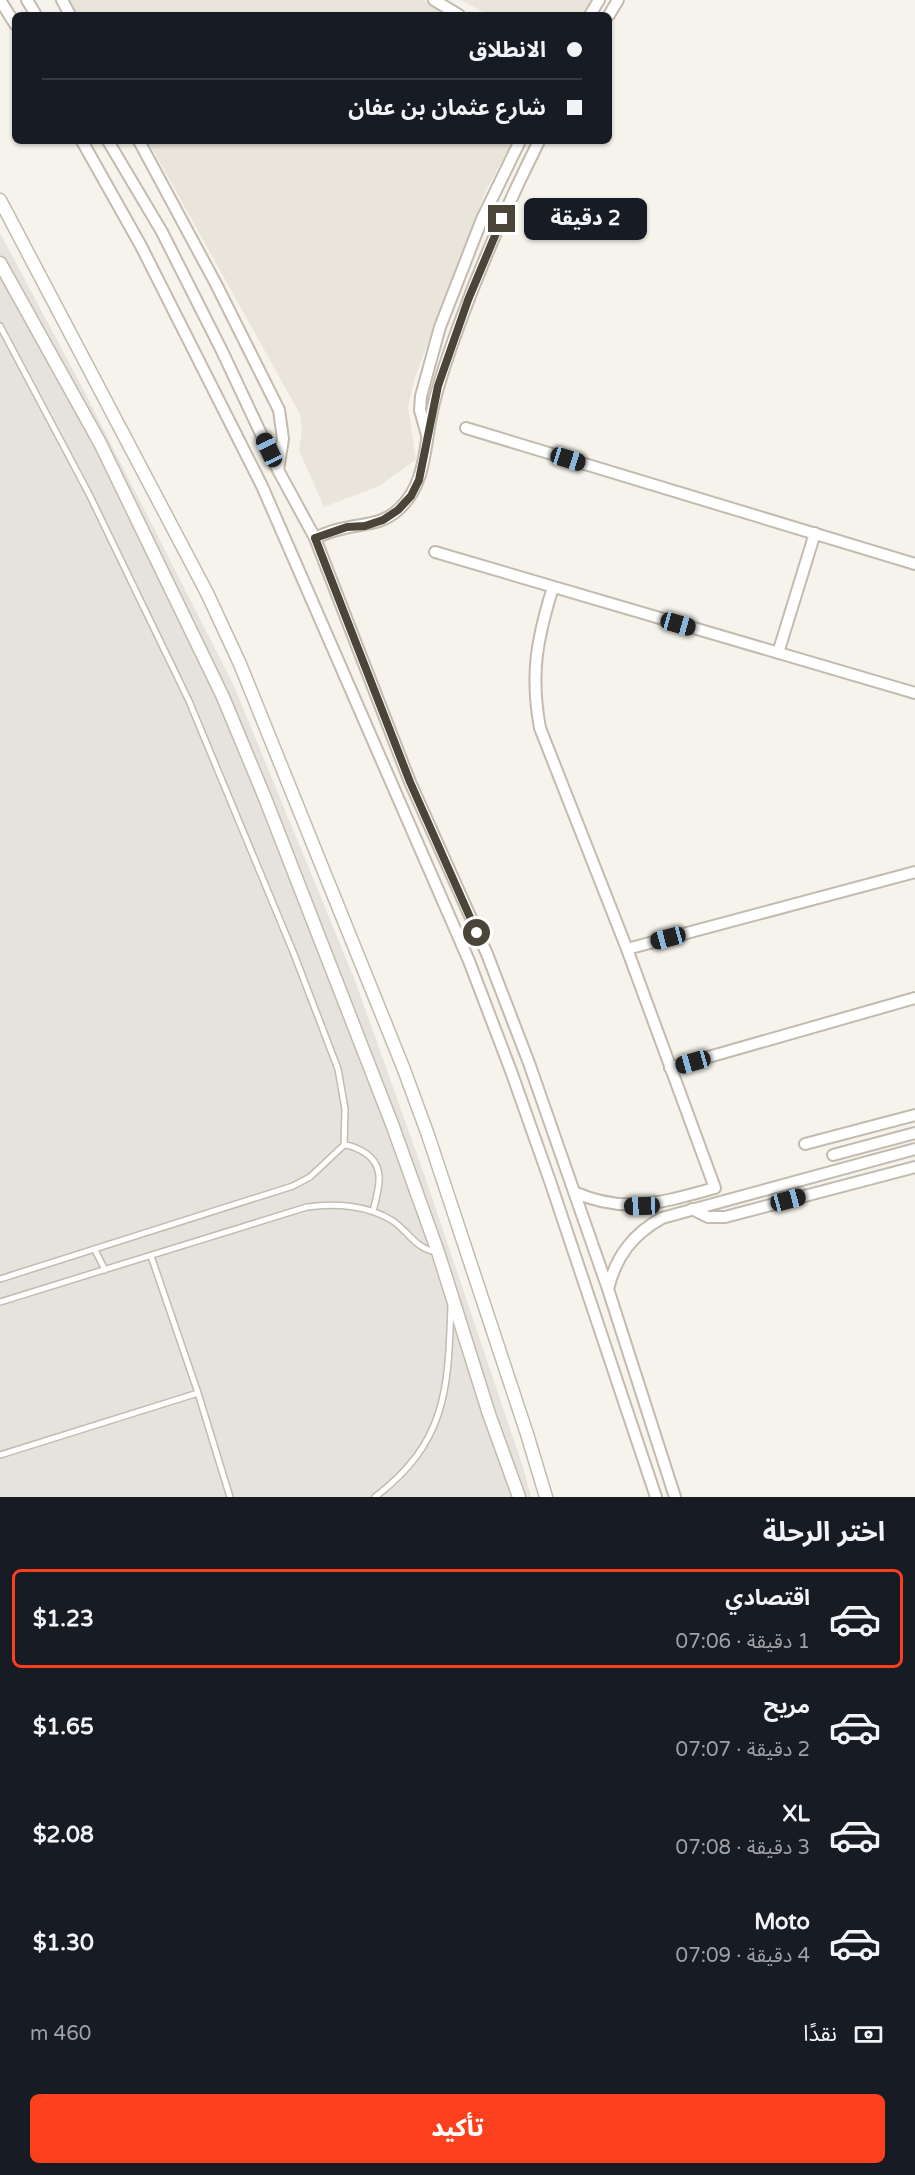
<!DOCTYPE html>
<html lang="ar">
<meta charset="utf-8">
<style>
:root{--surface:#171b24;--page:#242831;--text:#f1f3f6;--muted:#9ea1a6;--line:#363941;--accent:#fc3f1d}
body{margin:0;font-family:"Varela Round","Noto Sans Arabic",sans-serif;background:var(--page);color:var(--text);direction:rtl;height:100vh;display:flex;flex-direction:column;font-size:22px;white-space:nowrap}
*{box-sizing:border-box;margin:0}
p{font-size:20px;color:var(--muted)}
.icon{flex:none;width:33px;height:33px;fill:none;stroke:currentColor;stroke-width:2;stroke-linecap:round;stroke-linejoin:round}
.map{position:relative;height:1497px;overflow:hidden;direction:ltr}
.panel{display:flex;flex-direction:column;background:var(--surface);flex:1}
.panel>*{flex:none}
.hud{position:absolute;left:12px;top:12px;width:600px;height:132px;border-radius:9px;box-shadow:0 2px 4px #0004;direction:rtl;display:grid;align-content:center;height:132px;padding:0 30px;background:var(--surface)}
.end{position:absolute;width:27px;height:27px;margin:-14px;border:8px solid #4b4439;background:#fff;box-shadow:0 0 0 3px #fff}
.from{border-radius:50%}
.bubble{position:absolute;height:42px;border-radius:9px;background:var(--surface);box-shadow:0 2px 4px #0004;font-size:20px;font-weight:800;line-height:42px;text-align:center;direction:rtl}
.car{position:absolute;width:18px;height:36px;margin:-18px -9px;border-radius:8px;box-shadow:0 0 4px 2px #0007;background:linear-gradient(#222 24%,#8ab4d8 0 40%,#222 0 76%,#8ab4d8 0 86%,#222 0)}
.hud b{display:flex;align-items:center;gap:21px;height:57px;font-size:22px}
.hud b+b{border-top:2px solid var(--line)}
.hud i{width:15px;height:15px;background:var(--text)}
ul{padding:0;list-style:none}
li{display:flex;align-items:center;gap:18px;height:99px;margin:0 12px 9px;padding:0 18px;border:3px solid transparent;border-radius:9px}
li div{flex:1}
li b{display:block;font-size:22px}
li em{font-style:normal;font-weight:800}
li.selected{border-color:var(--accent)}
li>.icon{width:54px;height:54px;stroke-width:1.5}
h2{padding:0 30px;font-size:27px;line-height:72px}
.pay{display:flex;align-items:center;gap:15px;height:66px;padding:0 30px;font-size:22px}
.pay p{margin-inline-start:auto}
.action{display:flex;gap:12px;margin-top:auto;padding:12px 30px}
.action a{flex:1;height:69px;border-radius:9px;background:var(--accent);color:#fff;font-size:24px;font-weight:800;line-height:69px;text-align:center}
.map>svg:first-child{display:block}
</style>
<div class="map">
<svg width="915" height="1497" viewBox="0 0 915 1497">
<rect width="100%" height="100%" fill="#f6f3ec"/>
<path fill="#eae5da" d="M69 0H423L448 15H77Z
M461 0H594L584 15H489Z
M148 141H513L486 190 415 377 408 407 416 460 379 486 324 507 299 450 302 430 300 414Z"/>
<path fill="#e6e2dd" d="M0 233 82 387 234 686 354 978 424 1174 523 1467 531 1497H0Z"/>
<g fill="none" stroke-linecap="round" stroke-linejoin="round">
<g stroke="#c2bbae" stroke-width="8">
<path id="service" d="M0 326 89 494 189 701 294 954 338 1069 345 1109 344 1145
M95 1250 105 1270
M151 1256 198 1393 230 1497
M0 1279 293 1186 310 1177 344 1145C351 1145 356 1148 362 1151 387 1165 379 1188 373 1211
M0 1302 307 1207C335 1203 368 1205 393 1221 409 1232 416 1250 438 1252
M0 1455 198 1393
M375 1497C447 1442 448 1389 451 1306"/>
</g>
<g stroke="#c2bbae" stroke-width="14">
<path id="minor" d="M0 0 15 24
M27 0 36 15
M62 0 70 15
M434 0 459 15
M590 15 599 0
M609 15 618 0
M82 141 141 246 262 486 469 961 511 1071 551 1184 656 1497
M108 141 162 232 222 351 278 470 315 538 410 782 487 954 529 1063 608 1289 675 1497
M139 141 216 284 279 410 283 439 278 470
M466 428 915 564
M427 435 420 410 421 396 440 327 482 219 520 141
M315 538C324 534 334 530 345 528 366 523 382 525 399 509 427 483 424 446 432 412 438 382 449 353 459 325 482 262 509 201 539 141
M435 552 915 693
M553 587C537 639 530 674 540 728L627 949 715 1188C663 1202 626 1215 574 1192
M778 653 815 533
M627 949 915 872
M670 1068 915 998
M805 1144 915 1115
M833 1155 915 1133
M692 1209 708 1217H725L915 1167
M608 1289C616 1256 633 1234 662 1218L915 1149"/>
</g>
<g stroke="#c2bbae" stroke-width="15">
<path id="tertiary" d="M0 200 207 593 240 664 403 1067 428 1135 527 1434 546 1497
M0 263 100 443 223 697 265 798 392 1124 438 1252 489 1414 519 1497"/>
</g>
<use href="#service" stroke="#fff" stroke-width="5"/>
<use href="#minor" stroke="#fff" stroke-width="10"/>
<use href="#tertiary" stroke="#fff" stroke-width="12"/>
</g>
<g fill="none" stroke-linecap="round" stroke-linejoin="round">
<path stroke="#4b4439" stroke-width="8" d="M477 933 410 782 315 538 347 527 365 526 383 520 398 510 411 496 419 480 438 386 468 300 502 219"/>
</g>
</svg>
<i class="end from" style="left:477px;top:933px"></i>
<i class="end" style="left:502px;top:219px"></i>
<div class="bubble" style="left:524px;top:198px;width:123px">2 دقيقة</div>
<i class="car" style="left:269px;top:450px;rotate:335deg"></i>
<i class="car" style="left:568px;top:459px;rotate:107deg"></i>
<i class="car" style="left:678px;top:624px;rotate:106deg"></i>
<i class="car" style="left:668px;top:938px;rotate:255deg"></i>
<i class="car" style="left:693px;top:1062px;rotate:254deg"></i>
<i class="car" style="left:788px;top:1200px;rotate:75deg"></i>
<i class="car" style="left:642px;top:1206px;rotate:268deg"></i>
<div class="hud">
<b><i class="from"></i>الانطلاق</b>
<b><i></i>شارع عثمان بن عفان</b>
</div>
</div>
<section class="panel">
<h2>اختر الرحلة</h2>
<ul>
<li class="selected"><svg class="icon" aria-label="car" viewBox="0 0 24 24"><path d="M5 17H2v-5l4-1 3-4h7l3 4 3 1v5h-3M9 17h6M6 11h13"/><circle cx="7" cy="17" r="2"/><circle cx="17" cy="17" r="2"/></svg><div><b>اقتصادي</b><p>1 دقيقة · 07:06</p></div><em>$1.23</em></li>
<li><svg class="icon" aria-label="car" viewBox="0 0 24 24"><path d="M5 17H2v-5l4-1 3-4h7l3 4 3 1v5h-3M9 17h6M6 11h13"/><circle cx="7" cy="17" r="2"/><circle cx="17" cy="17" r="2"/></svg><div><b>مريح</b><p>2 دقيقة · 07:07</p></div><em>$1.65</em></li>
<li><svg class="icon" aria-label="car" viewBox="0 0 24 24"><path d="M5 17H2v-5l4-1 3-4h7l3 4 3 1v5h-3M9 17h6M6 11h13"/><circle cx="7" cy="17" r="2"/><circle cx="17" cy="17" r="2"/></svg><div><b>XL</b><p>3 دقيقة · 07:08</p></div><em>$2.08</em></li>
<li><svg class="icon" aria-label="car" viewBox="0 0 24 24"><path d="M5 17H2v-5l4-1 3-4h7l3 4 3 1v5h-3M9 17h6M6 11h13"/><circle cx="7" cy="17" r="2"/><circle cx="17" cy="17" r="2"/></svg><div><b>Moto</b><p>4 دقيقة · 07:09</p></div><em>$1.30</em></li>
</ul>
<div class="pay"><svg class="icon" aria-label="cash" viewBox="0 0 24 24"><path d="M3 7h18v10H3z"/><circle cx="12" cy="12" r="2"/></svg>نقدًا<p>460 m</p></div>
<div class="action"><a>تأكيد</a></div>
</section>
